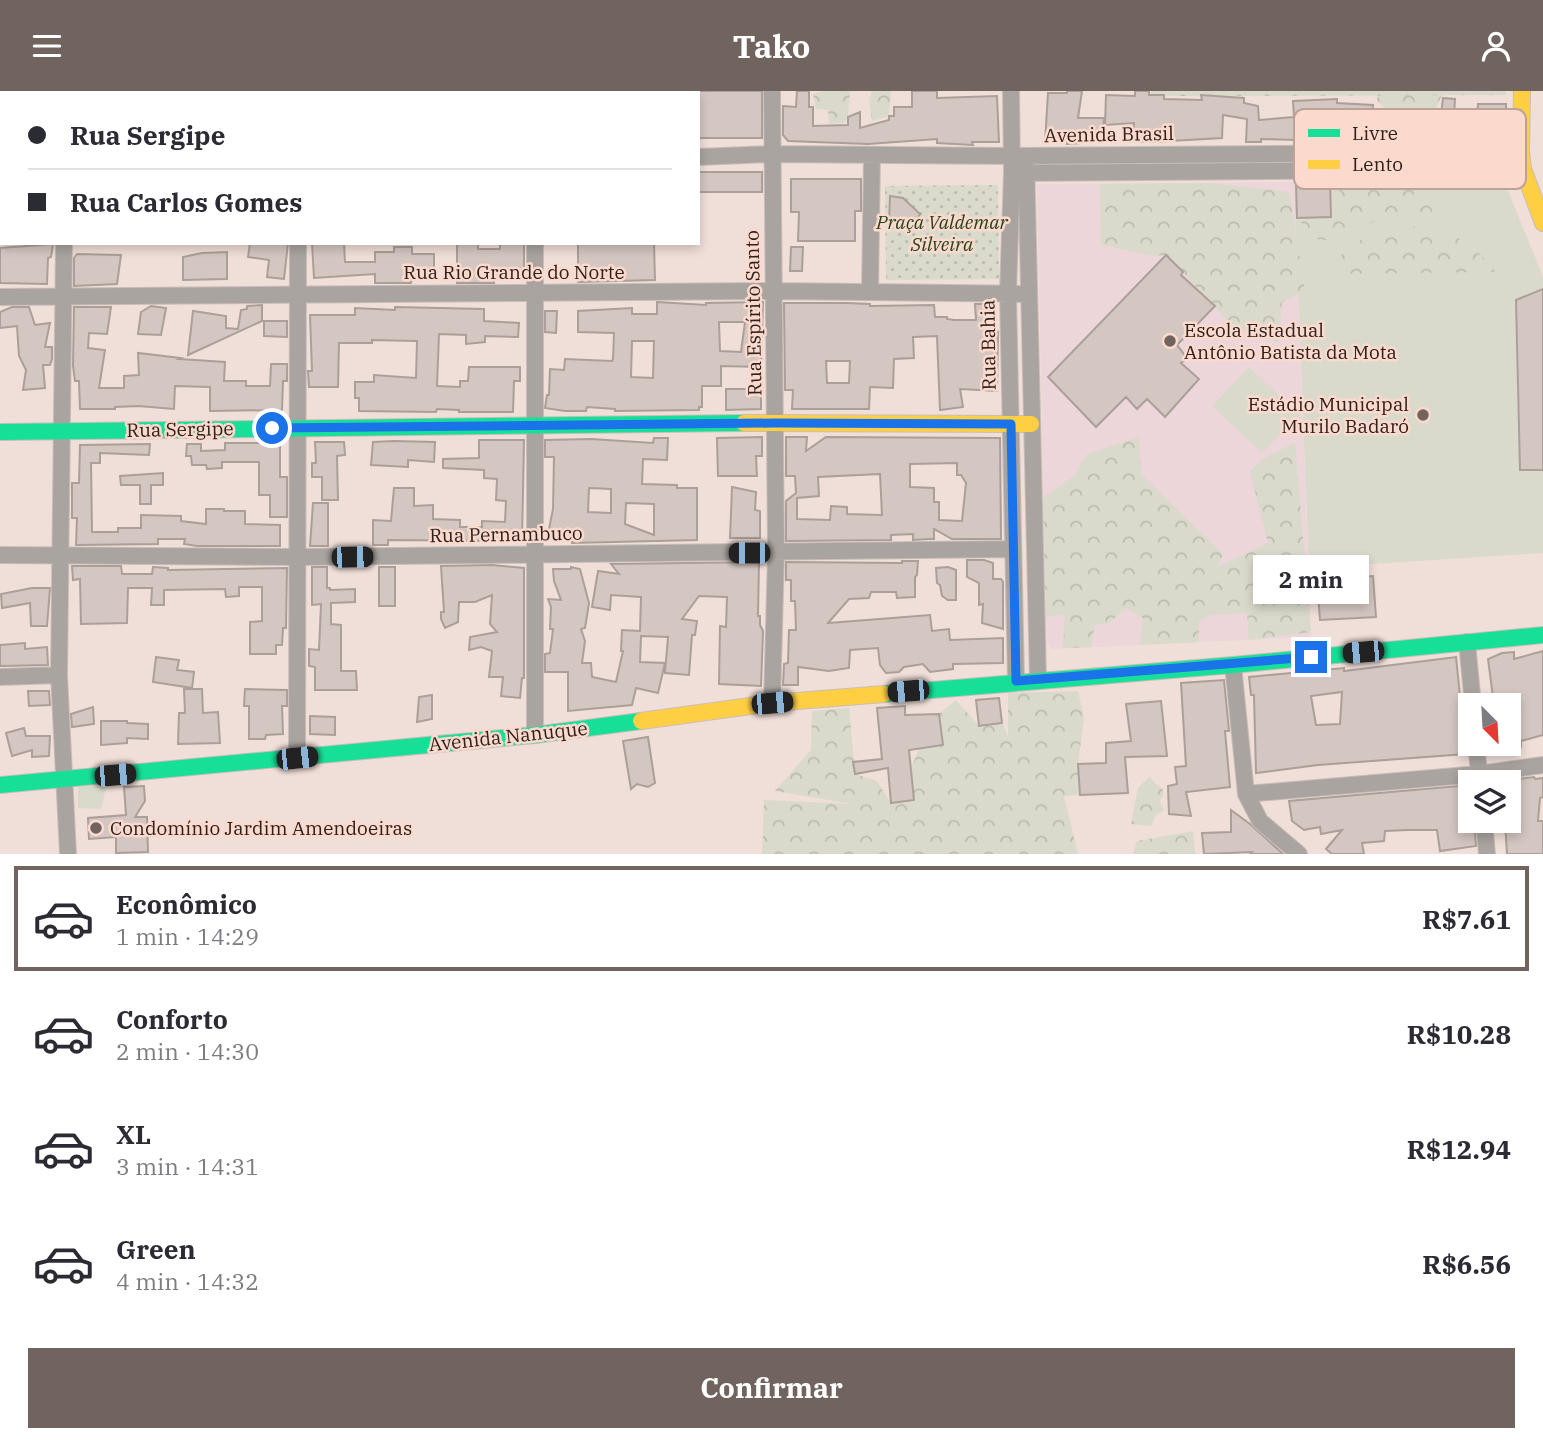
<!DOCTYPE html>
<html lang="pt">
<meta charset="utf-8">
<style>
:root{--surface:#fff;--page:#f2f2f3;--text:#2b2b33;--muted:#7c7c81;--line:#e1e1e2;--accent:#71635e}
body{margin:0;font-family:"IBM Plex Serif",serif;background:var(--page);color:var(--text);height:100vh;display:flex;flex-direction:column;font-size:26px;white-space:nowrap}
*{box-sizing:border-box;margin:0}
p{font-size:23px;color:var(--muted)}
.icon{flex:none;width:38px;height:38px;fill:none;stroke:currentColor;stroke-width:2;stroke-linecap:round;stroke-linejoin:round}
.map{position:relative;height:763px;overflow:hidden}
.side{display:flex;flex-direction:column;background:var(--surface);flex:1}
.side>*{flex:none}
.top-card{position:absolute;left:0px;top:0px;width:700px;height:154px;box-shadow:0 4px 10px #0003;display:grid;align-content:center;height:154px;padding:0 28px;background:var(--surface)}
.needle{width:46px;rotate:156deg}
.fabs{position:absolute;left:1458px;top:602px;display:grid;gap:14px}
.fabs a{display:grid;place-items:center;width:63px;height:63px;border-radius:0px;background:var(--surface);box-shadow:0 4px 10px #0003;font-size:35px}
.end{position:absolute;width:32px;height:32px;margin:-16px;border:9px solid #1a73e8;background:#fff;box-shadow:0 0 0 4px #fff}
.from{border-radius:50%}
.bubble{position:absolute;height:49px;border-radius:0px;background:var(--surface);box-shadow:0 4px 10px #0003;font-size:23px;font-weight:700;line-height:49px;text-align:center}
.car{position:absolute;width:21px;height:42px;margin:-21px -10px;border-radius:9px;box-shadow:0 0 5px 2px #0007;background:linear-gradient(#222 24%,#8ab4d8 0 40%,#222 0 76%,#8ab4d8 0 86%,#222 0)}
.top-card b{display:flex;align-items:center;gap:24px;height:66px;font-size:26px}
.top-card b+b{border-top:2px solid var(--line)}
.top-card i{width:18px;height:18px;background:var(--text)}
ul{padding:12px 0 0;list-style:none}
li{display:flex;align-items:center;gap:21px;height:105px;margin:0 14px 10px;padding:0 14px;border:4px solid transparent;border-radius:0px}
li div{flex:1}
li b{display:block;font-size:26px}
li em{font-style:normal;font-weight:700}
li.active{border-color:var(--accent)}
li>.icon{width:63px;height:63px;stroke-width:1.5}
.primary-button{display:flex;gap:14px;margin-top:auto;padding:14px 28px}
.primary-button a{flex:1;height:80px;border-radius:0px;background:var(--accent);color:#fff;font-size:28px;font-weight:700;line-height:80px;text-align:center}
header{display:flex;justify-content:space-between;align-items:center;height:91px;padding:0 28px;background:var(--accent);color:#fff;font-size:32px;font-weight:700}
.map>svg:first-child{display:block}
</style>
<header><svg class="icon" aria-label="menu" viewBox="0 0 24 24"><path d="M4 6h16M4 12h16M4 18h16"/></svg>Tako<svg class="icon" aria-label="person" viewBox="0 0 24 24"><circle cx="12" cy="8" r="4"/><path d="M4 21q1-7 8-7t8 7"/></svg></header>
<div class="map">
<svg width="1543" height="763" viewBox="0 0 1543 763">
<defs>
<pattern id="forest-crowns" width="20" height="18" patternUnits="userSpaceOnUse" patternTransform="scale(1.75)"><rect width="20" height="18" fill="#d9dacb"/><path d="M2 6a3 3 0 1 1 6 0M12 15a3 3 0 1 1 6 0" fill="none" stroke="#bbbbae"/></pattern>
<pattern id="cemetery-stones" width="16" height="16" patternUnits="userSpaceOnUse" patternTransform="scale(1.75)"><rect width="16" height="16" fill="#d9dacb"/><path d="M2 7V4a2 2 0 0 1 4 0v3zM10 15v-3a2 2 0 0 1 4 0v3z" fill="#bbbbae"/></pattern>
<pattern id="park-dots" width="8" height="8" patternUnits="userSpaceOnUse" patternTransform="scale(1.75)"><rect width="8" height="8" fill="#d9dacb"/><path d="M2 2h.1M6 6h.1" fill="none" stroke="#bbbbae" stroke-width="1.8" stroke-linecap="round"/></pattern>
</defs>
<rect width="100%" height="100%" fill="#f0ded8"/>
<path fill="#ecd6da" d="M1294 91 1311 546 1052 558 1046 551 1037 93Z"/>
<path fill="#d9dacb" d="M1487 85 1507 97 1543 186V462L1309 477 1294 91Z
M1249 276 1300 324 1262 362 1212 315Z
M107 693 101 718 78 717V696Z"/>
<path fill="url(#forest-crowns)" d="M823 0H850L848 26 844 32 829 33 828 19 816 18 813 3Z
M872 0H891L889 25 872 30 869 9Z
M1378 0H1476L1477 4H1442L1434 21C1411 33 1395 27 1377 10Z
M1436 83 1434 93 1415 91 1413 107H1426L1449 113 1446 125 1405 123 1370 132 1347 151 1316 148 1297 127 1331 126V116L1339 109 1340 85Z
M1209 92 1289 101 1305 200 1282 211 1279 252 1234 236 1166 164 1153 165 1101 154 1100 93Z
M1429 133C1461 147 1474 154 1496 181L1327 183 1343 162 1367 144Z
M1139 346 1141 383 1223 463 1217 476 1268 452 1250 380 1261 369 1295 351 1311 541 1249 549 1247 522 1211 524 1199 530V551L1140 554 1143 527 1126 517 1109 532 1095 534 1091 556 1063 557 1065 523 1046 526 1043 407 1075 384 1087 363Z
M1078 600 1084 627 1078 673 1080 704 1064 705 1078 763H762L764 709 852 713 775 700 811 659 812 620 849 617 855 683 877 690 891 712 914 709 911 678 919 657 942 654 939 623 956 609 979 635 1002 632 1008 645V602Z
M1149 686 1163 699V706L1159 709 1164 719 1156 724 1151 735 1131 733 1138 697Z
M1193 740 1195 763H1133L1137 750Z"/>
<path fill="url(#cemetery-stones)" d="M1151 0H1506V4L1151 5Z"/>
<path fill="url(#park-dots)" d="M998 94 999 188 886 189 885 95Z"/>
<path fill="#d4c6c0" stroke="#ab9f99" stroke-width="2" fill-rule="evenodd" d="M698 0H762V47H698Z
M797 0H809V16H813V35L848 34V26L860 21V37L889 29V25H894V16H912V0H937V7L997 5 999 51H972L973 54 937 52V48L868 53 788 50 783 44V15L796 16Z
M1067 0H1082L1078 27H1104L1102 47 1082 48 1081 52 1067 53 1068 48 1045 51 1048 2H1067Z
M1135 0H1149V4H1164V8L1202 9 1201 4 1244 7V12L1258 15 1259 29 1294 26 1293 10 1337 8V12L1373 14 1371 41 1334 50 1261 48V51H1246L1247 28 1223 24 1222 47 1153 51 1133 50 1134 32 1105 34 1106 4 1135 5Z
M1443 7 1455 8 1453 41 1439 42Z
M1478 13H1506V24H1496L1497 42 1472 43 1474 30H1477Z
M698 81H762V101H698Z
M791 88H861V120H855V150H798L799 121H791Z
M1330 91 1331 126 1297 127 1296 92Z
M890 105 903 107 920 123 915 134 889 133Z
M250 152H288L284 188 267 186 269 169 248 166Z
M312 152H344L345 171H375V161H394V156H412V163H434V184L412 185 411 192H375V183L314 187Z
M457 152H478V158H500V152H524V188L494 187V192H457Z
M578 152H654L655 189 578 191Z
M53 153 51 166 48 167 47 193 0 192V157Z
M791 156H803L802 180H790Z
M227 161V188L183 189V166L202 162Z
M77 163 121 164 117 193 74 195V167Z
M1166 164 1183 181 1181 184 1215 215 1177 254 1187 267 1181 272 1199 288 1165 326 1147 308 1137 318 1126 306 1096 336 1048 286Z
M1543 198V379H1520L1516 209Z
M657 211 706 214V212L763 211 761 276 721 275V295H702V316H699V319L615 320V318L587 316 586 320H565L545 317 547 304H549L550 278 564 279 565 268 612 270 613 268 614 242 578 241V220L632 217V223H657ZM719 231H745L741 261 720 260ZM632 250H654L653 287 631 286Z
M784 212H846L870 213V215L934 214 935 226H947V228L954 229H976L975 213H992L994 242 998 241 997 300 960 298 963 316 940 319 937 245 913 246 914 267 894 268 893 297 870 296 869 318H792L793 299H785ZM826 270H850L849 292H827Z
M262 214V230L188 264 193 220 226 225V237L238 238 241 219 247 218V215Z
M151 215 166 217 161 244 138 243 141 221Z
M12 216H29L35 234 50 232 45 256H52V268L50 274H43L45 297 23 299 26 279 19 265 17 235 0 237V221Z
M74 216H111L107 243 89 242 88 257 105 259 99 297H124V285L139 284 138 262 181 267 179 268 225 271 224 290H246V295H270L271 273H287V290H283L282 319 210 320V296L175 295 174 318 138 315 115 316V318H80L79 290H75L73 275Z
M395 216 484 218V230L519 232 518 246 485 245V251L466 253V244L439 243 437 295 460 296V290H468L469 276H520V290H514L513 321H459V319L437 318 436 321 359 320V307H355V291H374V284L416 287 417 250 372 249V252H339L338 296H309L308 280H312L310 224H355V217L395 219Z
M545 220H557L556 242 545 241Z
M264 230H287V246L264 245Z
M726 298H761V318L726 319Z
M762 346V365H756L757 385H718L717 347Z
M786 346H807L806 360 826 346 1000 347 1001 448H952L934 438V448H929L913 449V443L891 444V449L786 450V410L796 402 795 385H786ZM957 372V384H961L966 392 962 430 939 429V411H934V397L910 396V373ZM880 383 882 424 847 423V416L831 415 830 429 797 428V407L819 405 818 386Z
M654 347H668L667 369 643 368 642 393 677 394V397H697V449L572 452V450L547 448 553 418 554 366H545V349L591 348 653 352ZM589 397 611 398V422L588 421ZM626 412 654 413V444L625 433Z
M479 349H524L522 450 388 449V454H373V429L391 430 394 397H414V415L433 414V428L460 429V436H482V430L505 431 506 410 496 409 497 388 484 387V379L443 377V368L479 367Z
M394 350 435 351 434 371 408 369V376L371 374 373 351Z
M315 351H344L345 364 337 365 338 409H322V386H312V372H316Z
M225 352H280V386H287V426H270V404H259V371H222V377L207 378 206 374H192L191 365H186L187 353H201V360L225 359Z
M150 353 149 364 100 362V372H91L92 441H118V437H141V424L181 425V430L206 433V418H224V420H245V433L280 434V455H197L184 453 185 448H158V453L76 454 77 427H72V392H79L80 354Z
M163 382V394H151V413H140V394H121L120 385Z
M732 396 756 401 755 419 760 420V447H730Z
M313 412H328V455H310Z
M967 469H984L993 472V488H1001L1003 491V538L982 532 983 513 979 514V492L967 486Z
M902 470H918L917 484 915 486V506L897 507 896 501H871L869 507 849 508 828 532 930 524 932 540 949 538 950 549 1003 547V572L953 573V578L930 581 923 573 904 576 899 581 886 582 880 574 878 557 850 559 849 577 829 580 798 576V594H783L784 573 788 572 789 539H796L795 510H791V489H786V471L902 472Z
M759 471 758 525H760V534L763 540 761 595 719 593 720 535 726 536 727 506 699 505 682 528 697 530 695 544H692L689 584 665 582 668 546 641 545 640 571 665 572 658 602 636 597 632 614 568 620V581H545V563L550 562 553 538H550L551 516 548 508 561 509 554 490 553 478H571V476L580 478 589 512 585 537 581 538 585 550 582 572H591L592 586 616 591 623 560H621L622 539 640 540 641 506 611 504 610 519 592 516 598 480 619 483 611 473Z
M492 474 524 477V587H522L520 607 501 605 503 586H489L492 560 481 556 469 559 470 546 497 541 490 533 492 504 475 511H459L458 531 445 537 441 528V521H444L441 475Z
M72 475H121L122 483H152L153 476 168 477V479L287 477 286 537H283L282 554H276V563H250V531L262 530V496H239V505L226 506 225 498 164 499V514H151L152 497H128L127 532 81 533 80 488 73 489Z
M312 476H327V497H330V499L355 498V511L331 512V533L341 534V580H356L357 599H315V576L309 575V558L319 559 321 513 312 514Z
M379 476H395V515H379Z
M948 476 956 479V509H948L942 505 940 494 937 492 936 477Z
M1373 485 1376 526 1320 529 1317 489Z
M32 497H50L47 535H31L30 512 2 517 1 503Z
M25 552V558L47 556 48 574 0 575V554Z
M1543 560V644L1521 650V656L1508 658V614H1494L1488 568 1502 562 1514 561V568Z
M156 566 179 569 177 579 194 581 192 597 153 591Z
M1456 566 1466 663 1318 674 1256 682 1254 604H1251L1249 586 1344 577V580ZM1342 601 1340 633 1316 634 1311 605Z
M1224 589 1229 640H1225L1230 696 1186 701 1191 725 1169 723 1168 695 1177 693 1175 676 1186 675 1181 592Z
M184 598H202L203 622 218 621 220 652 178 653 179 622H185Z
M245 598 287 599V615H282L283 643 266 644 265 648H249V615H244Z
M28 600H49L50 614 29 615Z
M432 604V628L417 631 419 606Z
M999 607 1002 632 979 635 976 609Z
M1161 610 1167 665 1125 666 1128 702 1080 704 1078 673 1106 672V652L1131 650 1126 613Z
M905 615V624L939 623 943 654 909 659 914 709 891 712 888 677 855 683 853 671 882 668 877 617Z
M93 616 94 633 72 636 71 623Z
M310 625 335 626V644L310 643Z
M101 630H127V632L148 633V648L127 647V652L101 654Z
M24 637 26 645H50L49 665 32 666V659L12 665 6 642Z
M648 646 655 692 648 696 637 693 631 698 623 650Z
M1534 686 1535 688 1543 687V706L1540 707 1538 730H1543V763H1507L1505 730H1508V691H1496Z
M1470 694V730H1474L1476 755 1440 760 1437 739H1408L1385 740 1384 750 1362 752 1364 763H1332L1326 758 1342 739 1321 743 1320 736 1304 739 1292 730 1289 710Z
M144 695 145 710 135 726H147L148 761 116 762V746L89 748 88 727 126 724 124 696Z
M1231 719 1250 733 1283 763H1250L1252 761 1204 763 1202 742 1231 741Z"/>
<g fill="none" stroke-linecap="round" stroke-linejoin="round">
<g stroke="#cbbdb8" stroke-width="18">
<path id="street" d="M63 0V2
M772 0 776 462 772 612
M1011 0 1012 82 1008 202 1016 590
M298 2V0
M535 2V0
M1026 65 1038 589
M698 66 772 63 1012 65 1521 61
M0 69H2
M1018 82 1523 78
M64 152 59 584 68 763
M535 152V644
M870 201 872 64
M0 206 773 200 1029 203
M0 464 299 466 1012 458
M1467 551 1473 614
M1233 574 1246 703 1260 730 1299 763
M0 586 59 584
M1476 653 1480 691
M297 667 298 152
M1246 703 1479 683 1543 674
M1484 730 1487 763"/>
</g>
<g stroke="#cbbdb8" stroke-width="18">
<path id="fast" d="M0 341 744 332
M884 603 1233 574 1543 544
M0 694 535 644 641 630"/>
</g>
<g stroke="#cbbdb8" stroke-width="18">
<path id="slow" d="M1522 0 1521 61 1523 78 1543 132
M744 332 1031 333
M641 630 772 612 884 603"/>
</g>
<use href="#street" stroke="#aaa4a0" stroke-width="16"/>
<use href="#fast" stroke="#16e098" stroke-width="16"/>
<use href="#slow" stroke="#ffcf43" stroke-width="16"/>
</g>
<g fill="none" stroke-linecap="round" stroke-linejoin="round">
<path stroke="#1a73e8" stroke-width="9" d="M272 337 775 332 1011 333 1016 590 1311 566"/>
</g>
<g fill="#71635e" stroke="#fbd9cd" stroke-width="2.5">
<circle cx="1170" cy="250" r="7"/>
<circle cx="1423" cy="324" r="7"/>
<circle cx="96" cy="737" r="7"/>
</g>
<g text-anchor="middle" stroke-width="5" stroke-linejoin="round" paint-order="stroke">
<g font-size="19" fill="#2d211c" stroke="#fbd9cd">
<text transform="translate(1109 43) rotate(-1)" y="7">Avenida Brasil</text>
<text x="514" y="188">Rua Rio Grande do Norte</text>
<text transform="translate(753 222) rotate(-91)" y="7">Rua Espírito Santo</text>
<text transform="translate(988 254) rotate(-91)" y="7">Rua Bahia</text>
<text transform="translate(180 338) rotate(-1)" y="7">Rua Sergipe</text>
<text transform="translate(506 443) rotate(-1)" y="7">Rua Pernambuco</text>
<text transform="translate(508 645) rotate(-6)" y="7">Avenida Nanuque</text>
</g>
<g font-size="19" font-style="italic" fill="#25441b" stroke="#fbd9cd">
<text x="942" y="138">Praça Valdemar<tspan x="942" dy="22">Silveira</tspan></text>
</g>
<g font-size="19" fill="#2d211c" stroke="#fbd9cd" text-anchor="start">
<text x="1184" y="246">Escola Estadual<tspan x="1184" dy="22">Antônio Batista da Mota</tspan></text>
<text x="1409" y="320" text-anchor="end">Estádio Municipal<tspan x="1409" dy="22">Murilo Badaró</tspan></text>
<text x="110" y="744">Condomínio Jardim Amendoeiras</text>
</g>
</g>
<rect x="1294" y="18" width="232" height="80" rx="10" fill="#fbd9cd" stroke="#bda298" stroke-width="2"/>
<rect x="1308" y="38" width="32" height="8" fill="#16e098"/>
<rect x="1308" y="69" width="32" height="9" fill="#ffcf43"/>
<g font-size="19" fill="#2d211c">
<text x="1352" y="49">Livre</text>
<text x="1352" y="80">Lento</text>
</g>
</svg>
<div class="fabs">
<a><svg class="needle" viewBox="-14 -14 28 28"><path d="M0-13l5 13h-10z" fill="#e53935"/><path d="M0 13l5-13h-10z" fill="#7c7c81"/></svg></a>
<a><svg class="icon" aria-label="layers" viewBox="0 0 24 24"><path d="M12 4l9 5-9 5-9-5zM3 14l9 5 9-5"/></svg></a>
</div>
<i class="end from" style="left:272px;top:337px"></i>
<i class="end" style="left:1311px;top:566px"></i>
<div class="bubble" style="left:1253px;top:464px;width:116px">2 min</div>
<i class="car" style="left:749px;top:462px;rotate:270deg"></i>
<i class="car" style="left:352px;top:466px;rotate:89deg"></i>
<i class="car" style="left:1363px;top:561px;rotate:265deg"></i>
<i class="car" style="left:908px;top:600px;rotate:265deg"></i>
<i class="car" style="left:772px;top:612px;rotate:85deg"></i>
<i class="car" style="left:297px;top:667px;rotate:84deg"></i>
<i class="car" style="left:115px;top:684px;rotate:85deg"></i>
<div class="top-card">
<b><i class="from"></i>Rua Sergipe</b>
<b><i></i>Rua Carlos Gomes</b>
</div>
</div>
<section class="side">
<ul>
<li class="active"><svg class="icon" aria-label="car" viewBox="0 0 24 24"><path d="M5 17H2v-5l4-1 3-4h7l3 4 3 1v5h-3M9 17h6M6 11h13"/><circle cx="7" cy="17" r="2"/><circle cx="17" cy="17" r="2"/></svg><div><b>Econômico</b><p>1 min · 14:29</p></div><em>R$7.61</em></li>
<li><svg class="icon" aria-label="car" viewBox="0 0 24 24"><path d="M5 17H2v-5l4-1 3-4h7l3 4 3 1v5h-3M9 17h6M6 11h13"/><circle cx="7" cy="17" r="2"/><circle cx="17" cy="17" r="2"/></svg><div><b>Conforto</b><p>2 min · 14:30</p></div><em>R$10.28</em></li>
<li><svg class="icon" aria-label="car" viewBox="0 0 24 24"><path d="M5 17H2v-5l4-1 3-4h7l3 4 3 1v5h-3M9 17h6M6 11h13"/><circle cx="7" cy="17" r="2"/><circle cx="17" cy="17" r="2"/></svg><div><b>XL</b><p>3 min · 14:31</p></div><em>R$12.94</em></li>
<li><svg class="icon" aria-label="car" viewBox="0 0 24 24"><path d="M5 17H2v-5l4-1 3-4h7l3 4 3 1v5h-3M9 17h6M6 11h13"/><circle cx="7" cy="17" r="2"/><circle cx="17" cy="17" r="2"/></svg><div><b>Green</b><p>4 min · 14:32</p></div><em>R$6.56</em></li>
</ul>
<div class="primary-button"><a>Confirmar</a></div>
</section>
